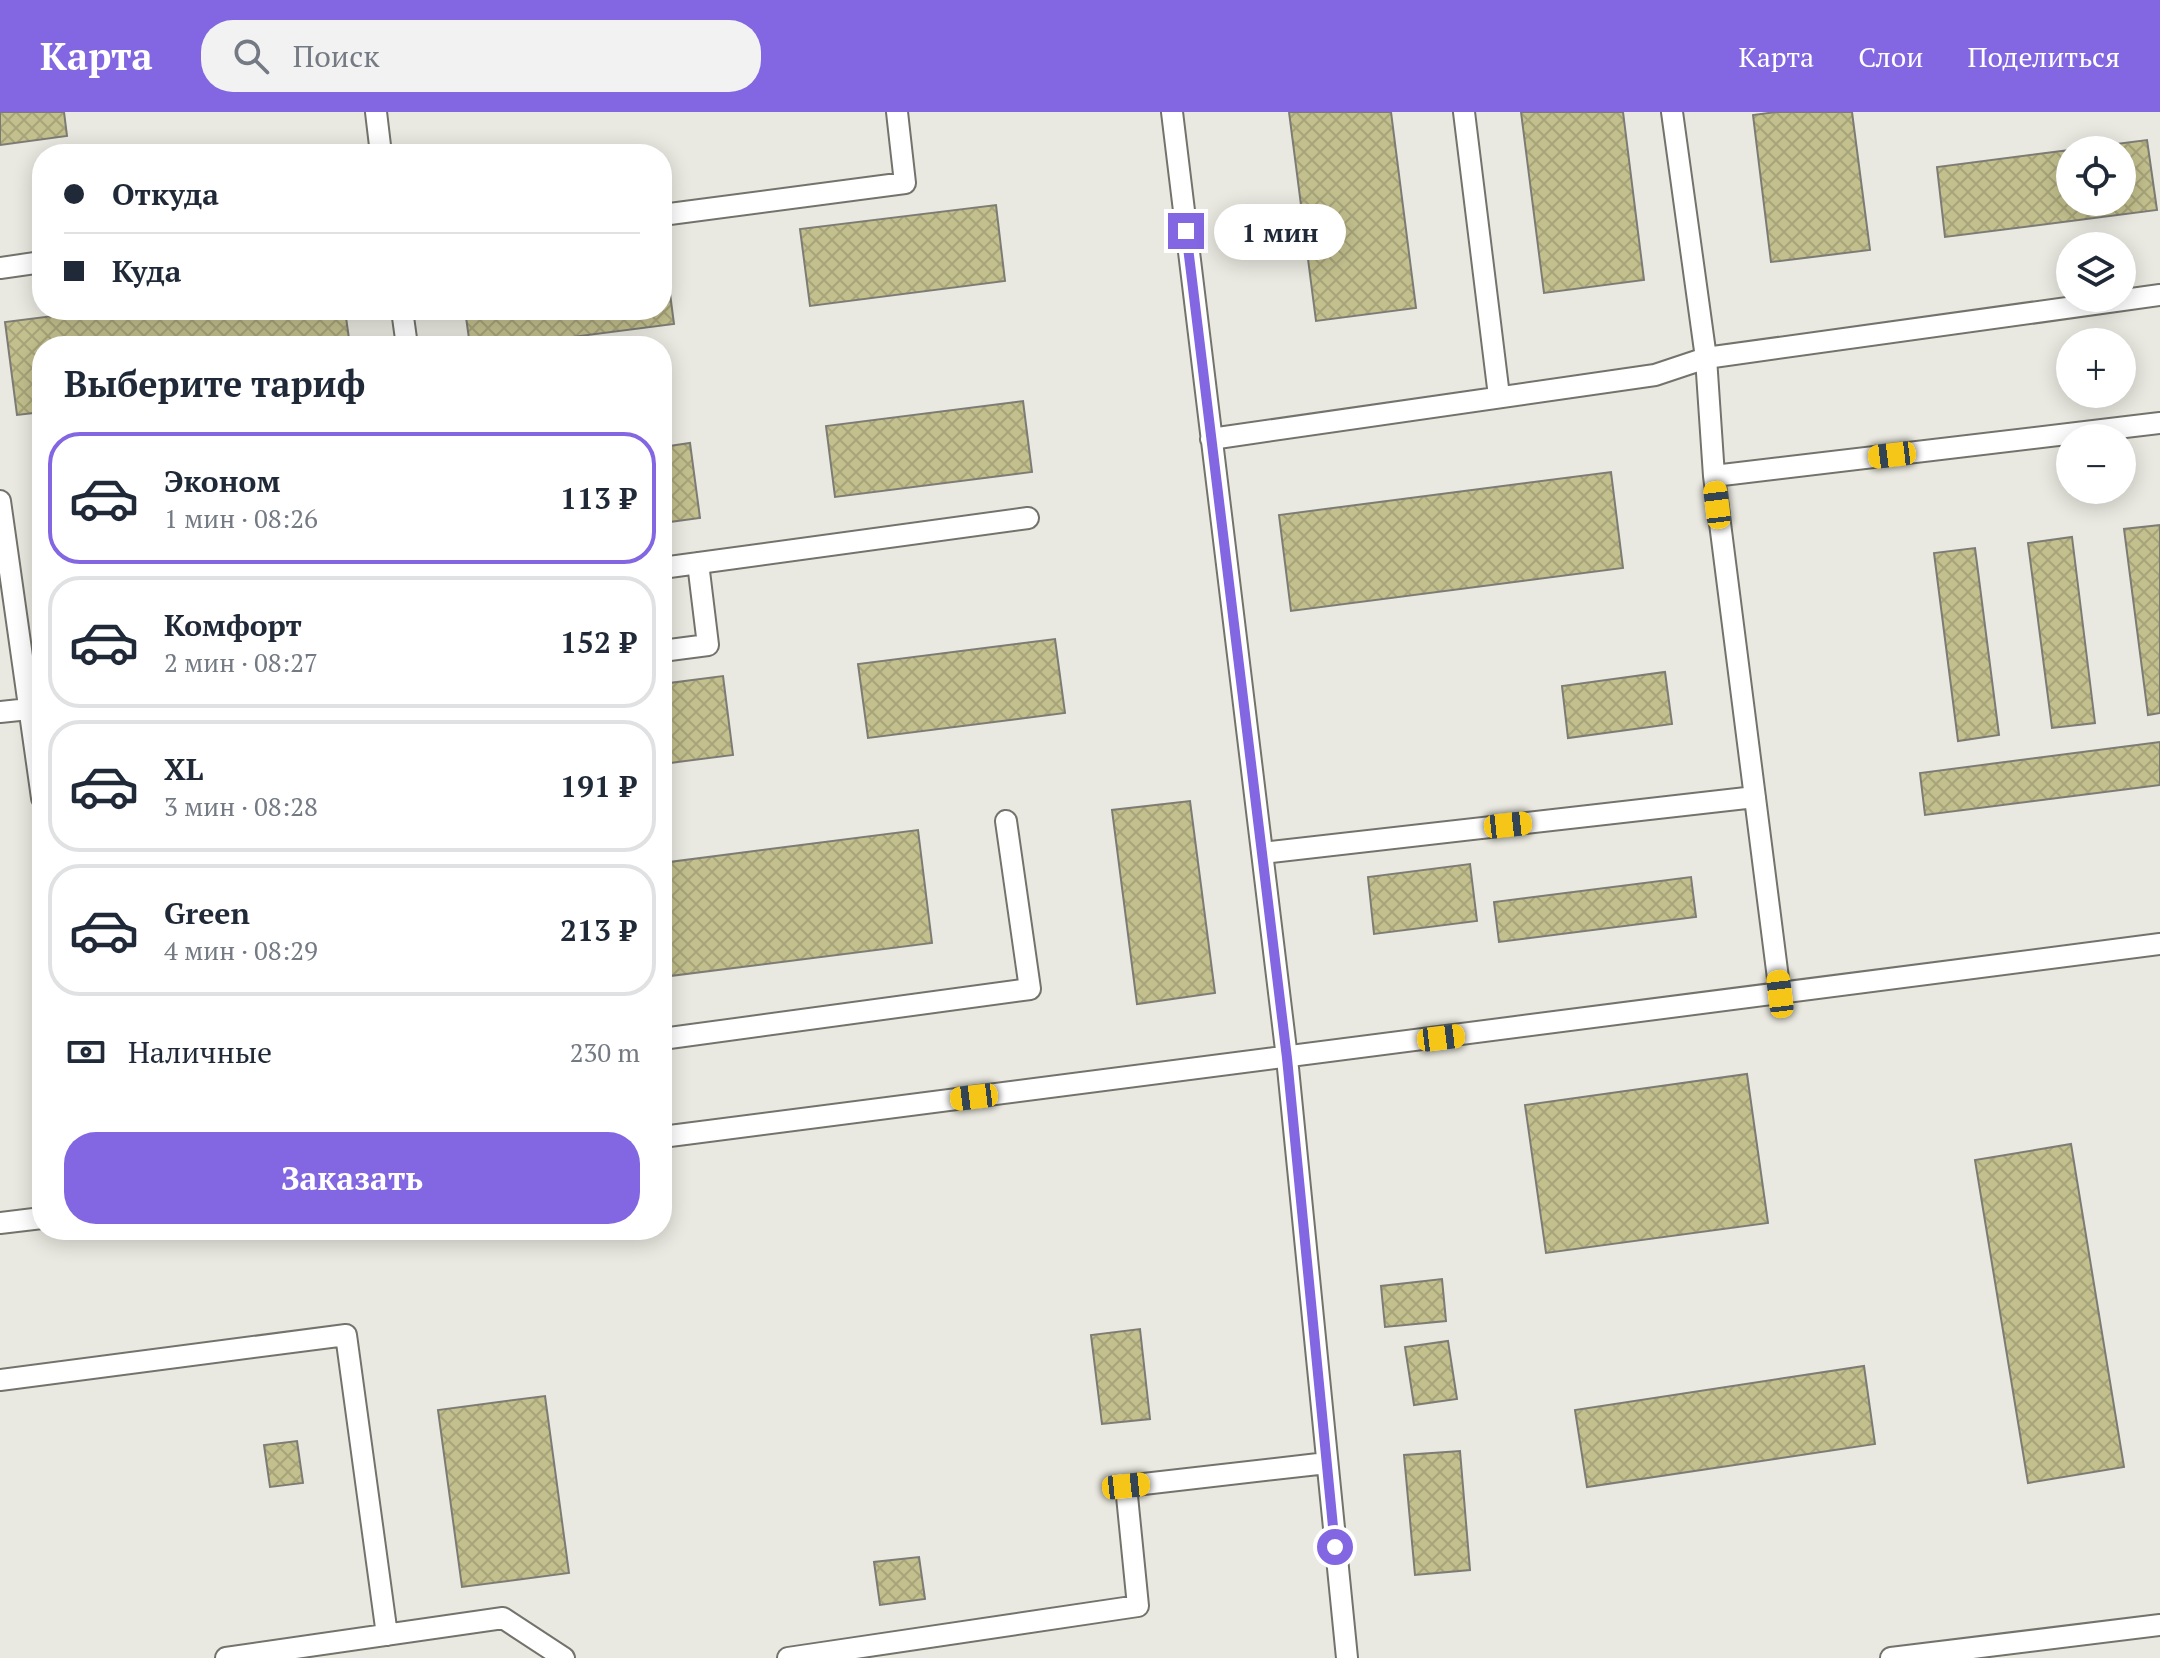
<!DOCTYPE html>
<html lang="ru">
<meta charset="utf-8">
<style>
:root{--surface:#fff;--page:#f2f2f3;--text:#1f2937;--muted:#747a83;--line:#e0e1e3;--accent:#8366e1}
body{margin:0;font-family:"PT Serif",serif;background:var(--page);color:var(--text);height:100vh;display:flex;flex-direction:column;font-size:30px;white-space:nowrap}
*{box-sizing:border-box;margin:0}
p{font-size:26px;color:var(--muted)}
.icon{flex:none;width:44px;height:44px;fill:none;stroke:currentColor;stroke-width:2;stroke-linecap:round;stroke-linejoin:round}
.map{position:relative;flex:1;overflow:hidden}
.sheet{position:absolute;left:32px;top:224px;width:640px;height:904px;display:flex;flex-direction:column;background:var(--surface);border-radius:32px;box-shadow:0 4px 20px #0003}
.sheet>*{flex:none}
.guide{position:absolute;left:32px;top:32px;width:640px;height:176px;border-radius:32px;box-shadow:0 4px 20px #0003;display:grid;align-content:center;height:176px;padding:0 32px;background:var(--surface)}
.buttons{position:absolute;left:2056px;top:24px;display:grid;gap:16px}
.buttons a{display:grid;place-items:center;width:80px;height:80px;border-radius:50%;background:var(--surface);box-shadow:0 4px 20px #0003;font-size:40px}
.end{position:absolute;width:36px;height:36px;margin:-18px;border:10px solid #8366e1;background:#fff;box-shadow:0 0 0 4px #fff}
.from{border-radius:50%}
.bubble{position:absolute;height:56px;border-radius:28px;background:var(--surface);box-shadow:0 4px 20px #0003;font-size:26px;font-weight:800;line-height:56px;text-align:center}
.car{position:absolute;width:24px;height:48px;margin:-24px -12px;border-radius:10px;box-shadow:0 0 6px 2px #0007;background:linear-gradient(#f5c518 24%,#345 0 40%,#f5c518 0 76%,#345 0 86%,#f5c518 0)}
.guide b{display:flex;align-items:center;gap:28px;height:76px;font-size:30px}
.guide b+b{border-top:2px solid var(--line)}
.guide i{width:20px;height:20px;background:var(--text)}
ul{padding:0;list-style:none}
li{display:flex;align-items:center;gap:24px;height:132px;margin:0 16px 12px;padding:0 16px;border:4px solid var(--line);border-radius:32px}
li div{flex:1}
li b{display:block;font-size:30px}
li em{font-style:normal;font-weight:800}
li.selected{border-color:var(--accent)}
li>.icon{width:72px;height:72px;stroke-width:1.5}
h2{padding:0 32px;font-size:36px;line-height:96px}
.pay{display:flex;align-items:center;gap:20px;height:88px;padding:0 32px;font-size:30px}
.pay p{margin-inline-start:auto}
.action{display:flex;gap:16px;margin-top:auto;padding:16px 32px}
.action a{flex:1;height:92px;border-radius:32px;background:var(--accent);color:#fff;font-size:32px;font-weight:800;line-height:92px;text-align:center}
header{display:flex;align-items:center;gap:48px;box-sizing:border-box;height:112px;padding:0 40px;background:var(--accent);color:#fff}
header strong{font-size:38px}
nav{display:flex;gap:44px;margin-inline-start:auto;font-size:28px}
.search{width:560px;height:72px;background:var(--page);display:flex;align-items:center;gap:20px;box-sizing:border-box;padding:0 28px;border-radius:32px;color:var(--muted);font-size:30px}
.map>svg:first-child{display:block}
</style>
<header>
<strong>Карта</strong>
<div class="search"><svg class="icon" aria-label="search" viewBox="0 0 24 24"><circle cx="10" cy="10" r="6"/><path d="M15 15l6 6"/></svg>Поиск</div>
<nav><a>Карта</a><a>Слои</a><a>Поделиться</a></nav>
</header>
<div class="map">
<svg width="2160" height="1546" viewBox="0 0 2160 1546">
<defs>
<pattern id="building-cross-hatch" width="8" height="8" patternUnits="userSpaceOnUse" patternTransform="scale(2)"><rect width="8" height="8" fill="#c3c08e"/><path d="M0 0l8 8M0 8l8-8" fill="none" stroke="#a7a47a"/></pattern>
</defs>
<rect width="100%" height="100%" fill="#e9e9e1"/>
<path fill="url(#building-cross-hatch)" stroke="#7c7c75" stroke-width="2" fill-rule="evenodd" d="M0 0H64L67 24 0 33Z
M1289 0H1391L1416 196 1316 209Z
M1521 0H1623L1644 168 1544 181Z
M1776 0H1852L1870 138 1771 150 1753 3Z
M2147 28 2157 98 1945 125 1937 55ZM2070 38H2122V90H2070Z
M996 93 1005 169 810 194 800 117Z
M662 143H665L674 212 502 234H470L465 198H662Z
M101 198H345L350 234H42V300L17 303 5 210Z
M1023 289 1032 360 835 385 826 314Z
M690 331 700 406 662 411V335Z
M1611 360 1623 456 1291 499 1279 403Z
M2160 413V601L2148 603 2124 417Z
M42 422V489L34 423Z
M2072 425 2095 611 2052 616 2028 431Z
M1975 436 1999 623 1958 629 1934 441Z
M1055 527 1065 601 868 626 858 552Z
M1665 560 1672 612 1568 626 1562 574Z
M723 564 733 643 662 652V572Z
M2160 630V673L1925 703 1920 661Z
M1190 689 1215 881 1137 892 1112 698Z
M918 718 932 831 662 865V751Z
M1470 752 1477 809 1374 822 1368 765Z
M1691 765 1696 805 1499 830 1494 790Z
M1747 962 1768 1111 1546 1141 1525 993Z
M2071 1032 2124 1355 2028 1371 1975 1048Z
M1442 1167 1446 1209 1385 1215 1381 1174Z
M1140 1217 1150 1307 1102 1312 1091 1223Z
M1448 1229 1457 1287 1414 1293 1405 1235Z
M1864 1254 1875 1332 1587 1375 1575 1298Z
M545 1284 569 1461 462 1475 438 1298Z
M297 1329 303 1371 270 1375 264 1333Z
M1460 1339 1470 1458 1415 1463 1404 1343Z
M919 1445 925 1487 880 1493 874 1450Z"/>
<g fill="none" stroke-linecap="round" stroke-linejoin="round">
<g stroke="#73736c" stroke-width="24">
<path id="lane" d="M376 0 381 42
M1172 0 1287 946 1347 1546
M1464 0 1499 284
M1672 0 1706 246 1714 364
M662 103 905 71 897 0
M0 156 42 150
M402 198 407 234
M1211 327 1655 263 1706 246 2160 183
M0 389 42 686
M662 456 1028 406
M662 539 708 533 698 451
M0 600 29 597
M1262 741 1755 685
M1780 882 1714 364 2160 311
M662 927 1030 877 1006 709
M662 1025 2160 832
M0 1111 42 1106
M0 1268 346 1223 387 1523
M226 1546 503 1506 564 1546
M788 1546 1138 1494 1126 1374 1327 1351
M1891 1546 2160 1513"/>
</g>
<use href="#lane" stroke="#fff" stroke-width="20"/>
</g>
<g fill="none" stroke-linecap="round" stroke-linejoin="round">
<path stroke="#8366e1" stroke-width="10" d="M1186 119 1287 946 1335 1435"/>
</g>
</svg>
<div class="buttons">
<a><svg class="icon" aria-label="locate" viewBox="0 0 24 24"><circle cx="12" cy="12" r="6"/><path d="M12 2v4M12 18v4M2 12h4M18 12h4"/></svg></a>
<a><svg class="icon" aria-label="layers" viewBox="0 0 24 24"><path d="M12 4l9 5-9 5-9-5zM3 14l9 5 9-5"/></svg></a>
<a>+</a>
<a>−</a>
</div>
<i class="end from" style="left:1335px;top:1435px"></i>
<i class="end" style="left:1186px;top:119px"></i>
<div class="bubble" style="left:1214px;top:92px;width:132px">1 мин</div>
<i class="car" style="left:1892px;top:343px;rotate:263deg"></i>
<i class="car" style="left:1717px;top:393px;rotate:353deg"></i>
<i class="car" style="left:1508px;top:713px;rotate:84deg"></i>
<i class="car" style="left:1780px;top:882px;rotate:353deg"></i>
<i class="car" style="left:1441px;top:926px;rotate:83deg"></i>
<i class="car" style="left:974px;top:985px;rotate:263deg"></i>
<i class="car" style="left:1126px;top:1374px;rotate:84deg"></i>
<div class="guide">
<b><i class="from"></i>Откуда</b>
<b><i></i>Куда</b>
</div>
<section class="sheet">
<h2>Выберите тариф</h2>
<ul>
<li class="selected"><svg class="icon" aria-label="car" viewBox="0 0 24 24"><path d="M5 17H2v-5l4-1 3-4h7l3 4 3 1v5h-3M9 17h6M6 11h13"/><circle cx="7" cy="17" r="2"/><circle cx="17" cy="17" r="2"/></svg><div><b>Эконом</b><p>1 мин · 08:26</p></div><em>113 ₽</em></li>
<li><svg class="icon" aria-label="car" viewBox="0 0 24 24"><path d="M5 17H2v-5l4-1 3-4h7l3 4 3 1v5h-3M9 17h6M6 11h13"/><circle cx="7" cy="17" r="2"/><circle cx="17" cy="17" r="2"/></svg><div><b>Комфорт</b><p>2 мин · 08:27</p></div><em>152 ₽</em></li>
<li><svg class="icon" aria-label="car" viewBox="0 0 24 24"><path d="M5 17H2v-5l4-1 3-4h7l3 4 3 1v5h-3M9 17h6M6 11h13"/><circle cx="7" cy="17" r="2"/><circle cx="17" cy="17" r="2"/></svg><div><b>XL</b><p>3 мин · 08:28</p></div><em>191 ₽</em></li>
<li><svg class="icon" aria-label="car" viewBox="0 0 24 24"><path d="M5 17H2v-5l4-1 3-4h7l3 4 3 1v5h-3M9 17h6M6 11h13"/><circle cx="7" cy="17" r="2"/><circle cx="17" cy="17" r="2"/></svg><div><b>Green</b><p>4 мин · 08:29</p></div><em>213 ₽</em></li>
</ul>
<div class="pay"><svg class="icon" aria-label="cash" viewBox="0 0 24 24"><path d="M3 7h18v10H3z"/><circle cx="12" cy="12" r="2"/></svg>Наличные<p>230 m</p></div>
<div class="action"><a>Заказать</a></div>
</section>
</div>
